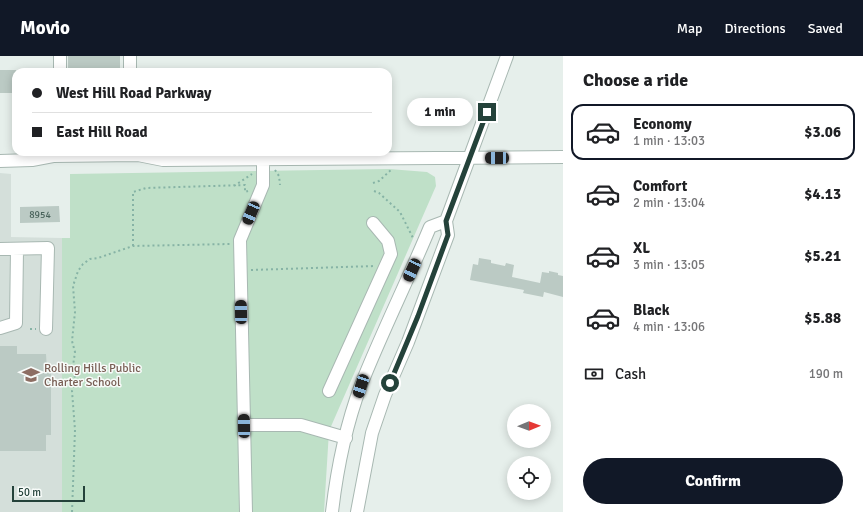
<!DOCTYPE html>
<meta charset="utf-8">
<style>
:root{--surface:#fff;--page:#f2f2f2;--text:#202124;--muted:#757577;--line:#e0e0e0;--accent:#111827}
body{margin:0;font-family:Signika,sans-serif;background:var(--page);color:var(--text);height:100vh;display:flex;flex-direction:column;font-size:15px;white-space:nowrap}
*{box-sizing:border-box;margin:0}
p{font-size:13px;color:var(--muted)}
.icon{flex:none;width:22px;height:22px;fill:none;stroke:currentColor;stroke-width:2;stroke-linecap:round;stroke-linejoin:round}
.map{position:relative;flex:1;overflow:hidden}
.drawer{display:flex;flex-direction:column;background:var(--surface);width:300px}
.drawer>*{flex:none}
.banner{position:absolute;left:12px;top:12px;width:380px;height:88px;border-radius:12px;box-shadow:0 2px 10px #0003;display:grid;align-content:center;height:88px;padding:0 20px;background:var(--surface)}
.needle{width:26px;rotate:89deg}
.tools{position:absolute;left:507px;top:348px;display:grid;gap:8px}
.tools a{display:grid;place-items:center;width:44px;height:44px;border-radius:50%;background:var(--surface);box-shadow:0 2px 10px #0003;font-size:20px}
.scale{position:absolute;left:12px;bottom:10px;width:73px;box-sizing:border-box;padding-left:4px;border:2px solid #24423a;border-top:0;font-size:11px;line-height:14px;white-space:nowrap;color:#24423a;-webkit-text-stroke:3px #f7fbf9;paint-order:stroke}
.end{position:absolute;width:18px;height:18px;margin:-9px;border:5px solid #24423a;background:#fff;box-shadow:0 0 0 2px #fff}
.from{border-radius:50%}
.bubble{position:absolute;height:28px;border-radius:14px;background:var(--surface);box-shadow:0 2px 10px #0003;font-size:13px;font-weight:800;line-height:28px;text-align:center}
.car{position:absolute;width:12px;height:24px;margin:-12px -6px;border-radius:5px;box-shadow:0 0 3px 1px #0007;background:linear-gradient(#222 24%,#8ab4d8 0 40%,#222 0 76%,#8ab4d8 0 86%,#222 0)}
.banner b{display:flex;align-items:center;gap:14px;height:38px;font-size:15px}
.banner b+b{border-top:1px solid var(--line)}
.banner i{width:10px;height:10px;background:var(--text)}
ul{padding:0;list-style:none}
li{display:flex;align-items:center;gap:12px;height:56px;margin:0 8px 6px;padding:0 12px;border:2px solid transparent;border-radius:12px}
li div{flex:1}
li b{display:block;font-size:15px}
li em{font-style:normal;font-weight:800}
li.selected{border-color:var(--accent)}
li>.icon{width:36px;height:36px;stroke-width:1.5}
h2{padding:0 20px;font-size:18px;line-height:48px}
.pay{display:flex;align-items:center;gap:10px;height:44px;padding:0 20px;font-size:15px}
.pay p{margin-inline-start:auto}
.cta{display:flex;gap:8px;margin-top:auto;padding:8px 20px}
.cta a{flex:1;height:46px;border-radius:24px;background:var(--accent);color:#fff;font-size:16px;font-weight:800;line-height:46px;text-align:center}
header{display:flex;align-items:center;gap:24px;box-sizing:border-box;height:56px;padding:0 20px;background:var(--accent);color:#fff}
header strong{font-size:19px}
nav{display:flex;gap:22px;margin-inline-start:auto;font-size:14px}
main{display:flex;flex:1;min-height:0}
.map>svg:first-child{display:block}
</style>
<header>
<strong>Movio</strong>
<nav><a>Map</a><a>Directions</a><a>Saved</a></nav>
</header>
<main>
<div class="map">
<svg width="563" height="456" viewBox="0 0 563 456">
<rect width="100%" height="100%" fill="#e6efeb"/>
<path fill="#d4dfda" d="M0 117 11 118V181L62 182V456H0Z"/>
<path fill="#bfe0c8" d="M389 113 427 116 435 121 436 130 329 375 324 456H62V182H70V118Z"/>
<path fill="#bbcac4" d="M68 0H120V16H68Z
M0 14H16V37H0Z
M59 150 60 166 20 167V151Z
M479 202 491 204V207L505 210 506 207 514 209 512 221 540 227 542 216 549 217V215L558 217V219L563 220V241L544 236 543 241 523 237 524 234 470 224 473 208 478 209Z
M0 290H17V298H46L47 314H51V379H46V395H0Z"/>
<g fill="none" stroke-linecap="round" stroke-linejoin="round">
<g stroke="#a8b8b2" stroke-width="14">
<path id="minor" d="M60 0V16
M130 0V16
M0 105 32 104 53 100 138 99 163 104 563 101
M0 193 48 192 46 273
M0 272 16 267 17 194
M329 335 391 198 388 185 373 167
M244 369H301L346 382
M246 456 240 184 263 129V102
M332 456C337 413 346 369 361 329 382 276 408 224 430 171L446 165
M357 456 372 377 385 339 408 286 448 179 446 165 507 0"/>
</g>
<path stroke="#86b3a5" stroke-width="2" stroke-dasharray="2 3" stroke-linecap="butt" d="M275 114 279 120 280 129
M373 127 379 125 392 113
M234 130 252 118
M374 135 379 137 400 156 414 184
M133 190V136L146 132 245 129V136L248 135
M251 214 375 210
M30 273H36
M72 456 75 374 72 335 75 322 73 310 75 296 72 285 75 256 73 230 78 215 83 208 90 203 98 202 133 190 230 188"/>
<use href="#minor" stroke="#fff" stroke-width="12"/>
</g>
<g fill="none" stroke-linecap="round" stroke-linejoin="round">
<path stroke="#24423a" stroke-width="5" d="M390 327 418 260 448 179 446 165 487 56"/>
</g>
<defs>
<g id="school-bare" transform="scale(1.38)"><path d="M0-5L7-2L0 1L-7-2ZM-4 1L0 2.5L4 1V4Q0 6-4 4Z" fill="#8d6e63" stroke="#f7fbf9" stroke-width="2.5" paint-order="stroke"/></g>
</defs>
<g fill-rule="evenodd">
<use href="#school-bare" x="31" y="319"/>
</g>
<g text-anchor="middle" stroke-width="3" stroke-linejoin="round" paint-order="stroke">
<g font-size="10" fill="#4a645c">
<text x="40" y="162">8954</text>
</g>
<g font-size="12" fill="#785e54" stroke="#f7fbf9" text-anchor="start">
<text x="44" y="316">Rolling Hills Public<tspan x="44" dy="14">Charter School</tspan></text>
</g>
</g>
</svg>
<div class="tools">
<a><svg class="needle" viewBox="-14 -14 28 28"><path d="M0-13l5 13h-10z" fill="#e53935"/><path d="M0 13l5-13h-10z" fill="#757577"/></svg></a>
<a><svg class="icon" aria-label="locate" viewBox="0 0 24 24"><circle cx="12" cy="12" r="6"/><path d="M12 2v4M12 18v4M2 12h4M18 12h4"/></svg></a>
</div>
<div class="scale">50 m</div>
<i class="end from" style="left:390px;top:327px"></i>
<i class="end" style="left:487px;top:56px"></i>
<div class="bubble" style="left:407px;top:42px;width:66px">1 min</div>
<i class="car" style="left:497px;top:102px;rotate:270deg"></i>
<i class="car" style="left:251px;top:157px;rotate:203deg"></i>
<i class="car" style="left:412px;top:214px;rotate:205deg"></i>
<i class="car" style="left:241px;top:256px;rotate:359deg"></i>
<i class="car" style="left:361px;top:330px;rotate:198deg"></i>
<i class="car" style="left:244px;top:370px;rotate:359deg"></i>
<div class="banner">
<b><i class="from"></i>West Hill Road Parkway</b>
<b><i></i>East Hill Road</b>
</div>
</div>
<section class="drawer">
<h2>Choose a ride</h2>
<ul>
<li class="selected"><svg class="icon" aria-label="car" viewBox="0 0 24 24"><path d="M5 17H2v-5l4-1 3-4h7l3 4 3 1v5h-3M9 17h6M6 11h13"/><circle cx="7" cy="17" r="2"/><circle cx="17" cy="17" r="2"/></svg><div><b>Economy</b><p>1 min · 13:03</p></div><em>$3.06</em></li>
<li><svg class="icon" aria-label="car" viewBox="0 0 24 24"><path d="M5 17H2v-5l4-1 3-4h7l3 4 3 1v5h-3M9 17h6M6 11h13"/><circle cx="7" cy="17" r="2"/><circle cx="17" cy="17" r="2"/></svg><div><b>Comfort</b><p>2 min · 13:04</p></div><em>$4.13</em></li>
<li><svg class="icon" aria-label="car" viewBox="0 0 24 24"><path d="M5 17H2v-5l4-1 3-4h7l3 4 3 1v5h-3M9 17h6M6 11h13"/><circle cx="7" cy="17" r="2"/><circle cx="17" cy="17" r="2"/></svg><div><b>XL</b><p>3 min · 13:05</p></div><em>$5.21</em></li>
<li><svg class="icon" aria-label="car" viewBox="0 0 24 24"><path d="M5 17H2v-5l4-1 3-4h7l3 4 3 1v5h-3M9 17h6M6 11h13"/><circle cx="7" cy="17" r="2"/><circle cx="17" cy="17" r="2"/></svg><div><b>Black</b><p>4 min · 13:06</p></div><em>$5.88</em></li>
</ul>
<div class="pay"><svg class="icon" aria-label="cash" viewBox="0 0 24 24"><path d="M3 7h18v10H3z"/><circle cx="12" cy="12" r="2"/></svg>Cash<p>190 m</p></div>
<div class="cta"><a>Confirm</a></div>
</section>
</main>
